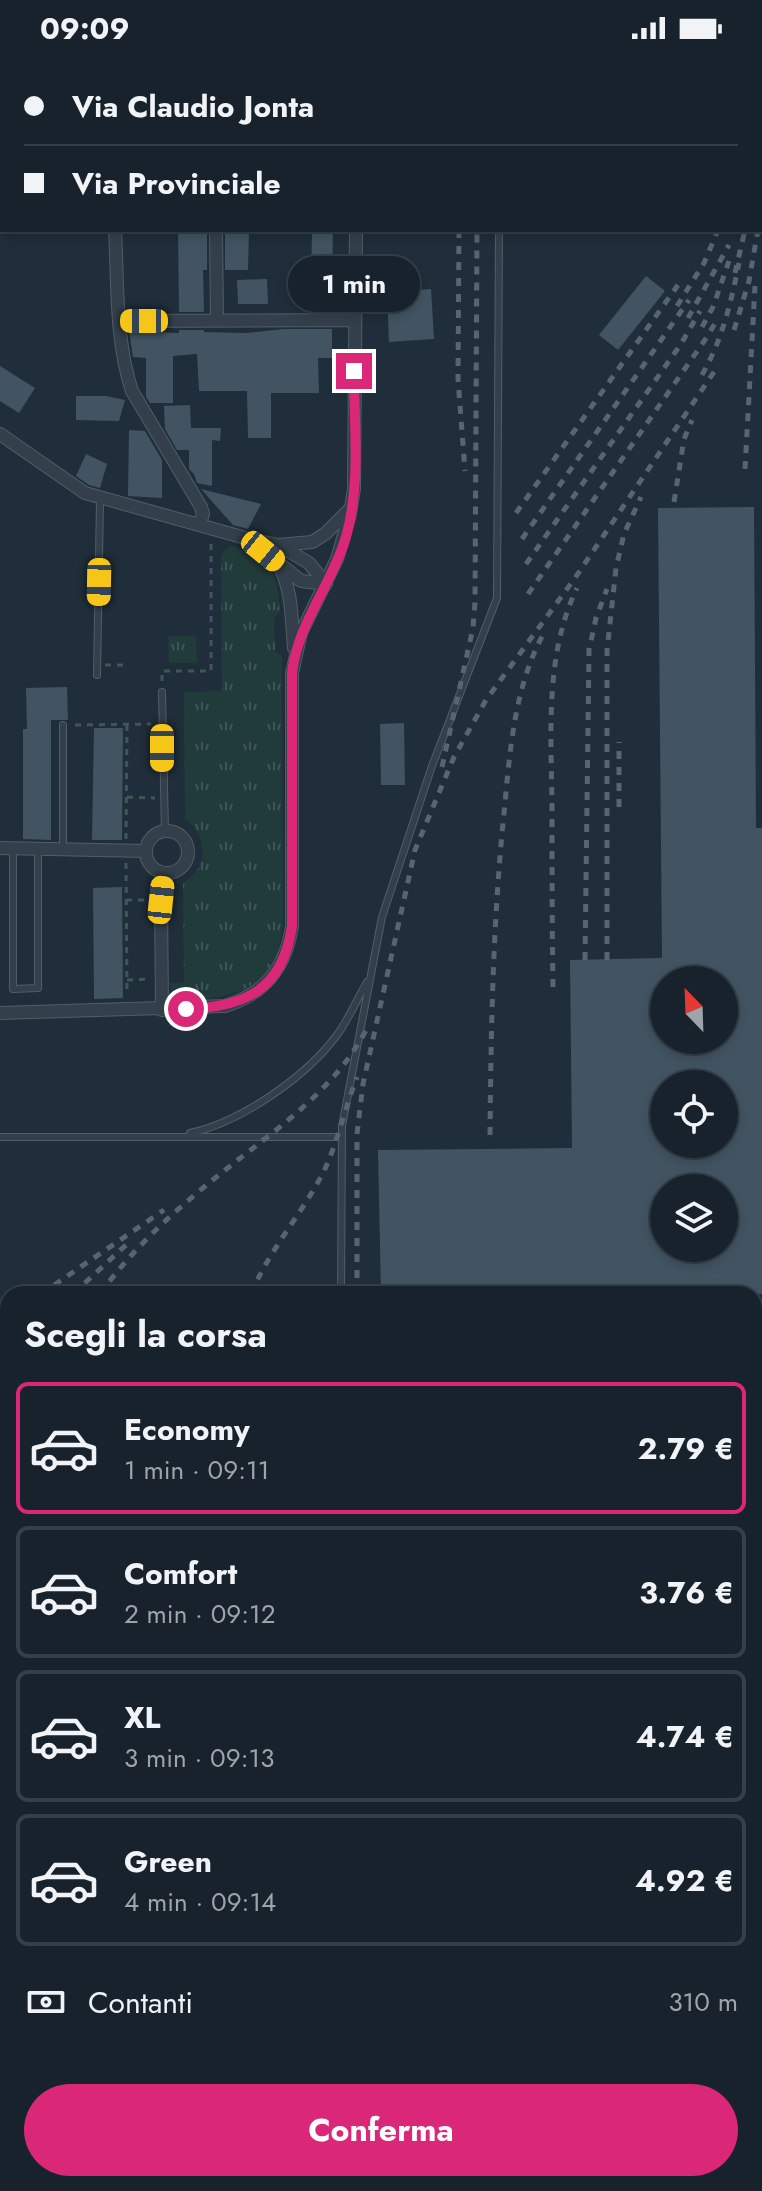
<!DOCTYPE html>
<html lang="it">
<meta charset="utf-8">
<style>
:root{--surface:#17222c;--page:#242f38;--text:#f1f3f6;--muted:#9ea4a9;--line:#363f48;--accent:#db2777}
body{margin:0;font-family:Jost,sans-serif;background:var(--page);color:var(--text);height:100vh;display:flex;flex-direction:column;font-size:30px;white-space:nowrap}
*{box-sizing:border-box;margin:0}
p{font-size:26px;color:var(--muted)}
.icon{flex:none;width:44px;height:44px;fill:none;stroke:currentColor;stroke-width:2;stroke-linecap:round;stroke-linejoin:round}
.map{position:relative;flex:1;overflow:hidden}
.panel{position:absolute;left:0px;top:1230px;width:762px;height:906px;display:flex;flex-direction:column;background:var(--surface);border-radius:24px 24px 0 0;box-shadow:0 4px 12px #0003,0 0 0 2px var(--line)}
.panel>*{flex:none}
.banner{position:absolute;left:0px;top:0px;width:762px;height:176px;box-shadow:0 4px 12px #0003,0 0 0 2px var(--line);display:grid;align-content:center;height:176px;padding:0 24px;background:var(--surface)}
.needle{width:52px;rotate:337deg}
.fabs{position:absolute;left:650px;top:910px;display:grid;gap:16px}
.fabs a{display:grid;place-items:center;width:88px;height:88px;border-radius:50%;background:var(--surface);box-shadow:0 4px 12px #0003,0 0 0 2px var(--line);font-size:40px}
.end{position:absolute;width:36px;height:36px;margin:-18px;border:10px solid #db2777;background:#fff;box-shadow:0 0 0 4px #fff}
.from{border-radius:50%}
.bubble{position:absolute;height:56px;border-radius:28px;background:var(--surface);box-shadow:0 4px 12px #0003,0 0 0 2px var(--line);font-size:26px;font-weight:700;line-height:56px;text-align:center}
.car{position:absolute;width:24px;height:48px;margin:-24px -12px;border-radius:10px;box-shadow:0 0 6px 2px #0007;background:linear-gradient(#f5c518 24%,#345 0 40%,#f5c518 0 76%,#345 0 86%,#f5c518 0)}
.banner b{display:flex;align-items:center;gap:28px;height:76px;font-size:30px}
.banner b+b{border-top:2px solid var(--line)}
.banner i{width:20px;height:20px;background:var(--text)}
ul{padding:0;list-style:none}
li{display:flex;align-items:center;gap:24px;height:132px;margin:0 16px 12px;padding:0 8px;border:4px solid var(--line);border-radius:12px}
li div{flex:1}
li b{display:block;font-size:30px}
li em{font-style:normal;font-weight:700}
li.on{border-color:var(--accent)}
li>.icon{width:72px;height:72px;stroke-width:1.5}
h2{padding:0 24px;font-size:36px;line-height:96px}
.pay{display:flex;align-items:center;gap:20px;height:88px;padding:0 24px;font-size:30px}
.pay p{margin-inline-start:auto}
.button{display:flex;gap:16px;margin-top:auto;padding:16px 24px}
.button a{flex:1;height:92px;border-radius:48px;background:var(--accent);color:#fff;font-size:32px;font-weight:700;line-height:92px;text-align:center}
.status{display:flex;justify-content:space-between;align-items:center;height:56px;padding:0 40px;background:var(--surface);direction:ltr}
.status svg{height:22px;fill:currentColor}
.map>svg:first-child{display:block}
</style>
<div class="status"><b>09:09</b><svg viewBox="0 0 49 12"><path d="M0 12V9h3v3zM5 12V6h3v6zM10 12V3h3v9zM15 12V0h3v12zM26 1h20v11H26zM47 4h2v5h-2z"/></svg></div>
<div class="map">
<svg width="762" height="2135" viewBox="0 0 762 2135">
<defs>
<pattern id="grass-tufts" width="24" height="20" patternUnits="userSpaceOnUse" patternTransform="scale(2)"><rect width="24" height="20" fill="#213b3b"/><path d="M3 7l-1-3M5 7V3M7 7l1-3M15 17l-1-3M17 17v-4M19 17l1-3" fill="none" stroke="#3f5556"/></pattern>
</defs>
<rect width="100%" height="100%" fill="#1f2e3a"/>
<path fill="url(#grass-tufts)" d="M230 490C238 490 242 492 249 495 276 507 277 528 280 555L274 562 275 595 282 600 283 870C275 933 236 943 179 944L173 940 169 927 184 926 183 827C209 811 209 781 185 763L184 636 222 635 221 506 222 498Z
M168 580H196L197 607H169Z"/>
<path fill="#425462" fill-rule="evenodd" d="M178 174H207V214H203L204 256H179Z
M225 174H249L248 214H225Z
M312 174H333L332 230H311Z
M646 220 665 235 618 294 599 279Z
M267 223 268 248H238L237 224Z
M431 233 434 283 389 286 387 236Z
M283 273H332V302H318L319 337H271V382H248L247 335H199L197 298 173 300V347H150L146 341V302L133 301 129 275 179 277V274H204V276L247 277Z
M0 310 35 332 19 357 0 345Z
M76 340H106L125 344 119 365 76 364Z
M190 349 191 372H221L220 385 212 384V430L197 427 194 418 189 413V394H177L165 373 164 350Z
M129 374 145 375 162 404V442L128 440Z
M86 398 107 408 100 432 89 429 76 420Z
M201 433 261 448 248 473 233 469Z
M754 451 756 772H762V1238H381L378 1094 572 1092 570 904 662 902 658 452ZM664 924H724V984H664ZM664 1028H724V1088H664ZM664 1132H724V1192H664Z
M67 631 68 664H51V784L23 783V673H27L26 632Z
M404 667 405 729H381L380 668Z
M94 672H123L122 784H92Z
M122 831 123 942 94 943 93 832Z"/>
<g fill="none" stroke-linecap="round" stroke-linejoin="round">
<g stroke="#515e68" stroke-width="8">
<path id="service" d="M499 0V2
M97 619 100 444
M162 636 165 775
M63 669V792
M13 793V933L38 932V792
M190 1077C241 1066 306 1021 337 979 349 963 357 943 367 926
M0 1081H342
M341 1238 342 1070 382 861 432 710 497 542 499 174
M184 2135 197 2128"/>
</g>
<g stroke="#515e68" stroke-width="14">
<path id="minor" d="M356 0V2
M217 2V0
M0 56 2 57
M115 174C118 227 115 284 132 335L201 451 203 458 199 469
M216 174 217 265
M120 265 354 264
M0 378 85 437 249 483 278 489 312 486 325 478 350 453
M251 485 301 525 326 528
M280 490 309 507 326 528
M277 506C293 533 291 561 294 592
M146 796a21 21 0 1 1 42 0a21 21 0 1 1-42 0Z
M0 792 146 795
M162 954 161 844 164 817
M0 957 225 950C265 938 286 911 292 870V617L301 577 337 503 350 458 354 433 356 174"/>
</g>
<path stroke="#3f5857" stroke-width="3" stroke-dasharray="6 6" stroke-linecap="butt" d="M105 609H123
M162 625V615H211V486
M75 669 151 668
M127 741 155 742
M126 783 127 668
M126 807 127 939
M126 844H147
M127 924 150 923"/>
<use href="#service" stroke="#33404b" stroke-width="6"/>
<use href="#minor" stroke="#33404b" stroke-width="12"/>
<path stroke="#556572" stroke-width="5" stroke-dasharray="8 8" stroke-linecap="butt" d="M459 2V0
M478 2V0
M760 62 762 56
M760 93 762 82
M760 165 762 150
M459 174 458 323 465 415
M735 217 745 174
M677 250 704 207 718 174
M688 262 729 189
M702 271 713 251 729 205
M734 274 749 225 758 174
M702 319C722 284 731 247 739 207
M745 413 755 230
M674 446 684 383 692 364
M516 457 678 229
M522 483 689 244
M526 508 681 288 700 255
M528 538 707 281 718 262
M442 711 473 572 475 546 477 174
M619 751V686
M585 904 589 594 596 562 607 533
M607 904V595L616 512 624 478 641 441
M553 931C552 870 552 809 552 748 551 676 545 598 577 532
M490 1079C491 971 493 864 504 757 510 695 514 630 545 575
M41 1238 164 1154
M73 1238 127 1188
M100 1238C138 1185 188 1143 239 1103 288 1065 342 1025 369 968
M251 1238C269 1194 302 1158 324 1115 338 1085 345 1052 357 1021
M357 1238V1078L363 1028 415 794 454 701 486 644 575 522 718 310
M0 1271 8 1263
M0 1308 8 1298
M17 2135 22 2128
M139 2135 153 2128"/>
</g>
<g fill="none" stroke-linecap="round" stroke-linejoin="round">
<path stroke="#db2777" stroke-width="10" d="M186 953C245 951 283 934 292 870V617C298 566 332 529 346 481 361 429 354 369 354 315"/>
</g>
</svg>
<div class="fabs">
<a><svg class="needle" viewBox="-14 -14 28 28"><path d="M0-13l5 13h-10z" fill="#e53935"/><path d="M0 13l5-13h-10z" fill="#9ea4a9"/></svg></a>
<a><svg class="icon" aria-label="locate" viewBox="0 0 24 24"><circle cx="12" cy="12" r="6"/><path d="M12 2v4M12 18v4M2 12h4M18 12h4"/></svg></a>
<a><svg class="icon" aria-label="layers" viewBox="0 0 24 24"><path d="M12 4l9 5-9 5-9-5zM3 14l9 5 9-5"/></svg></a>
</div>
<i class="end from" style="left:186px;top:953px"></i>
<i class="end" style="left:354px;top:315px"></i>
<div class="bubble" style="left:288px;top:200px;width:132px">1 min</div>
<i class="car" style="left:144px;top:265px;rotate:270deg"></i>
<i class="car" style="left:263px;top:495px;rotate:129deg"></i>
<i class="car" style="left:99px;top:526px;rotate:181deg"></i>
<i class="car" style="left:162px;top:692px;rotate:180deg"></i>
<i class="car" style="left:161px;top:844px;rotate:6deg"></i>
<div class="banner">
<b><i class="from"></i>Via Claudio Jonta</b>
<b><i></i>Via Provinciale</b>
</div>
<section class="panel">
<h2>Scegli la corsa</h2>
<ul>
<li class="on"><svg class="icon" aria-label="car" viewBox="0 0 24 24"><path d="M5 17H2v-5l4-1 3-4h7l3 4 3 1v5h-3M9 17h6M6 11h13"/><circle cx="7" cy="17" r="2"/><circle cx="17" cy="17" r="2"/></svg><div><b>Economy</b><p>1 min · 09:11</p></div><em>2.79 €</em></li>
<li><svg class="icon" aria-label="car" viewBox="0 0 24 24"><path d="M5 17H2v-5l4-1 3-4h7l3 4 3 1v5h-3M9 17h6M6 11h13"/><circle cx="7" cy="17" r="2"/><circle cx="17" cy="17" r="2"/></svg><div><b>Comfort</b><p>2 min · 09:12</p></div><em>3.76 €</em></li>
<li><svg class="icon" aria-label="car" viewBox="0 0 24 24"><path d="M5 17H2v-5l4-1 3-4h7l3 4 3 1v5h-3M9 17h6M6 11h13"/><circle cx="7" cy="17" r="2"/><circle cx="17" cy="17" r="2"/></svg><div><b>XL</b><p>3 min · 09:13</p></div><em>4.74 €</em></li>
<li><svg class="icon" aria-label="car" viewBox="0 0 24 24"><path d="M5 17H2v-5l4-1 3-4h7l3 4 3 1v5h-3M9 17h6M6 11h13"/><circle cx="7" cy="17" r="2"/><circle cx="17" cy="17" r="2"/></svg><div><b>Green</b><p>4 min · 09:14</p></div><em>4.92 €</em></li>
</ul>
<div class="pay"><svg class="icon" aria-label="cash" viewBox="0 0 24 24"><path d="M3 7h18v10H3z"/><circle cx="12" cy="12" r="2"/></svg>Contanti<p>310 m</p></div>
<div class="button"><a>Conferma</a></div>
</section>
</div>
